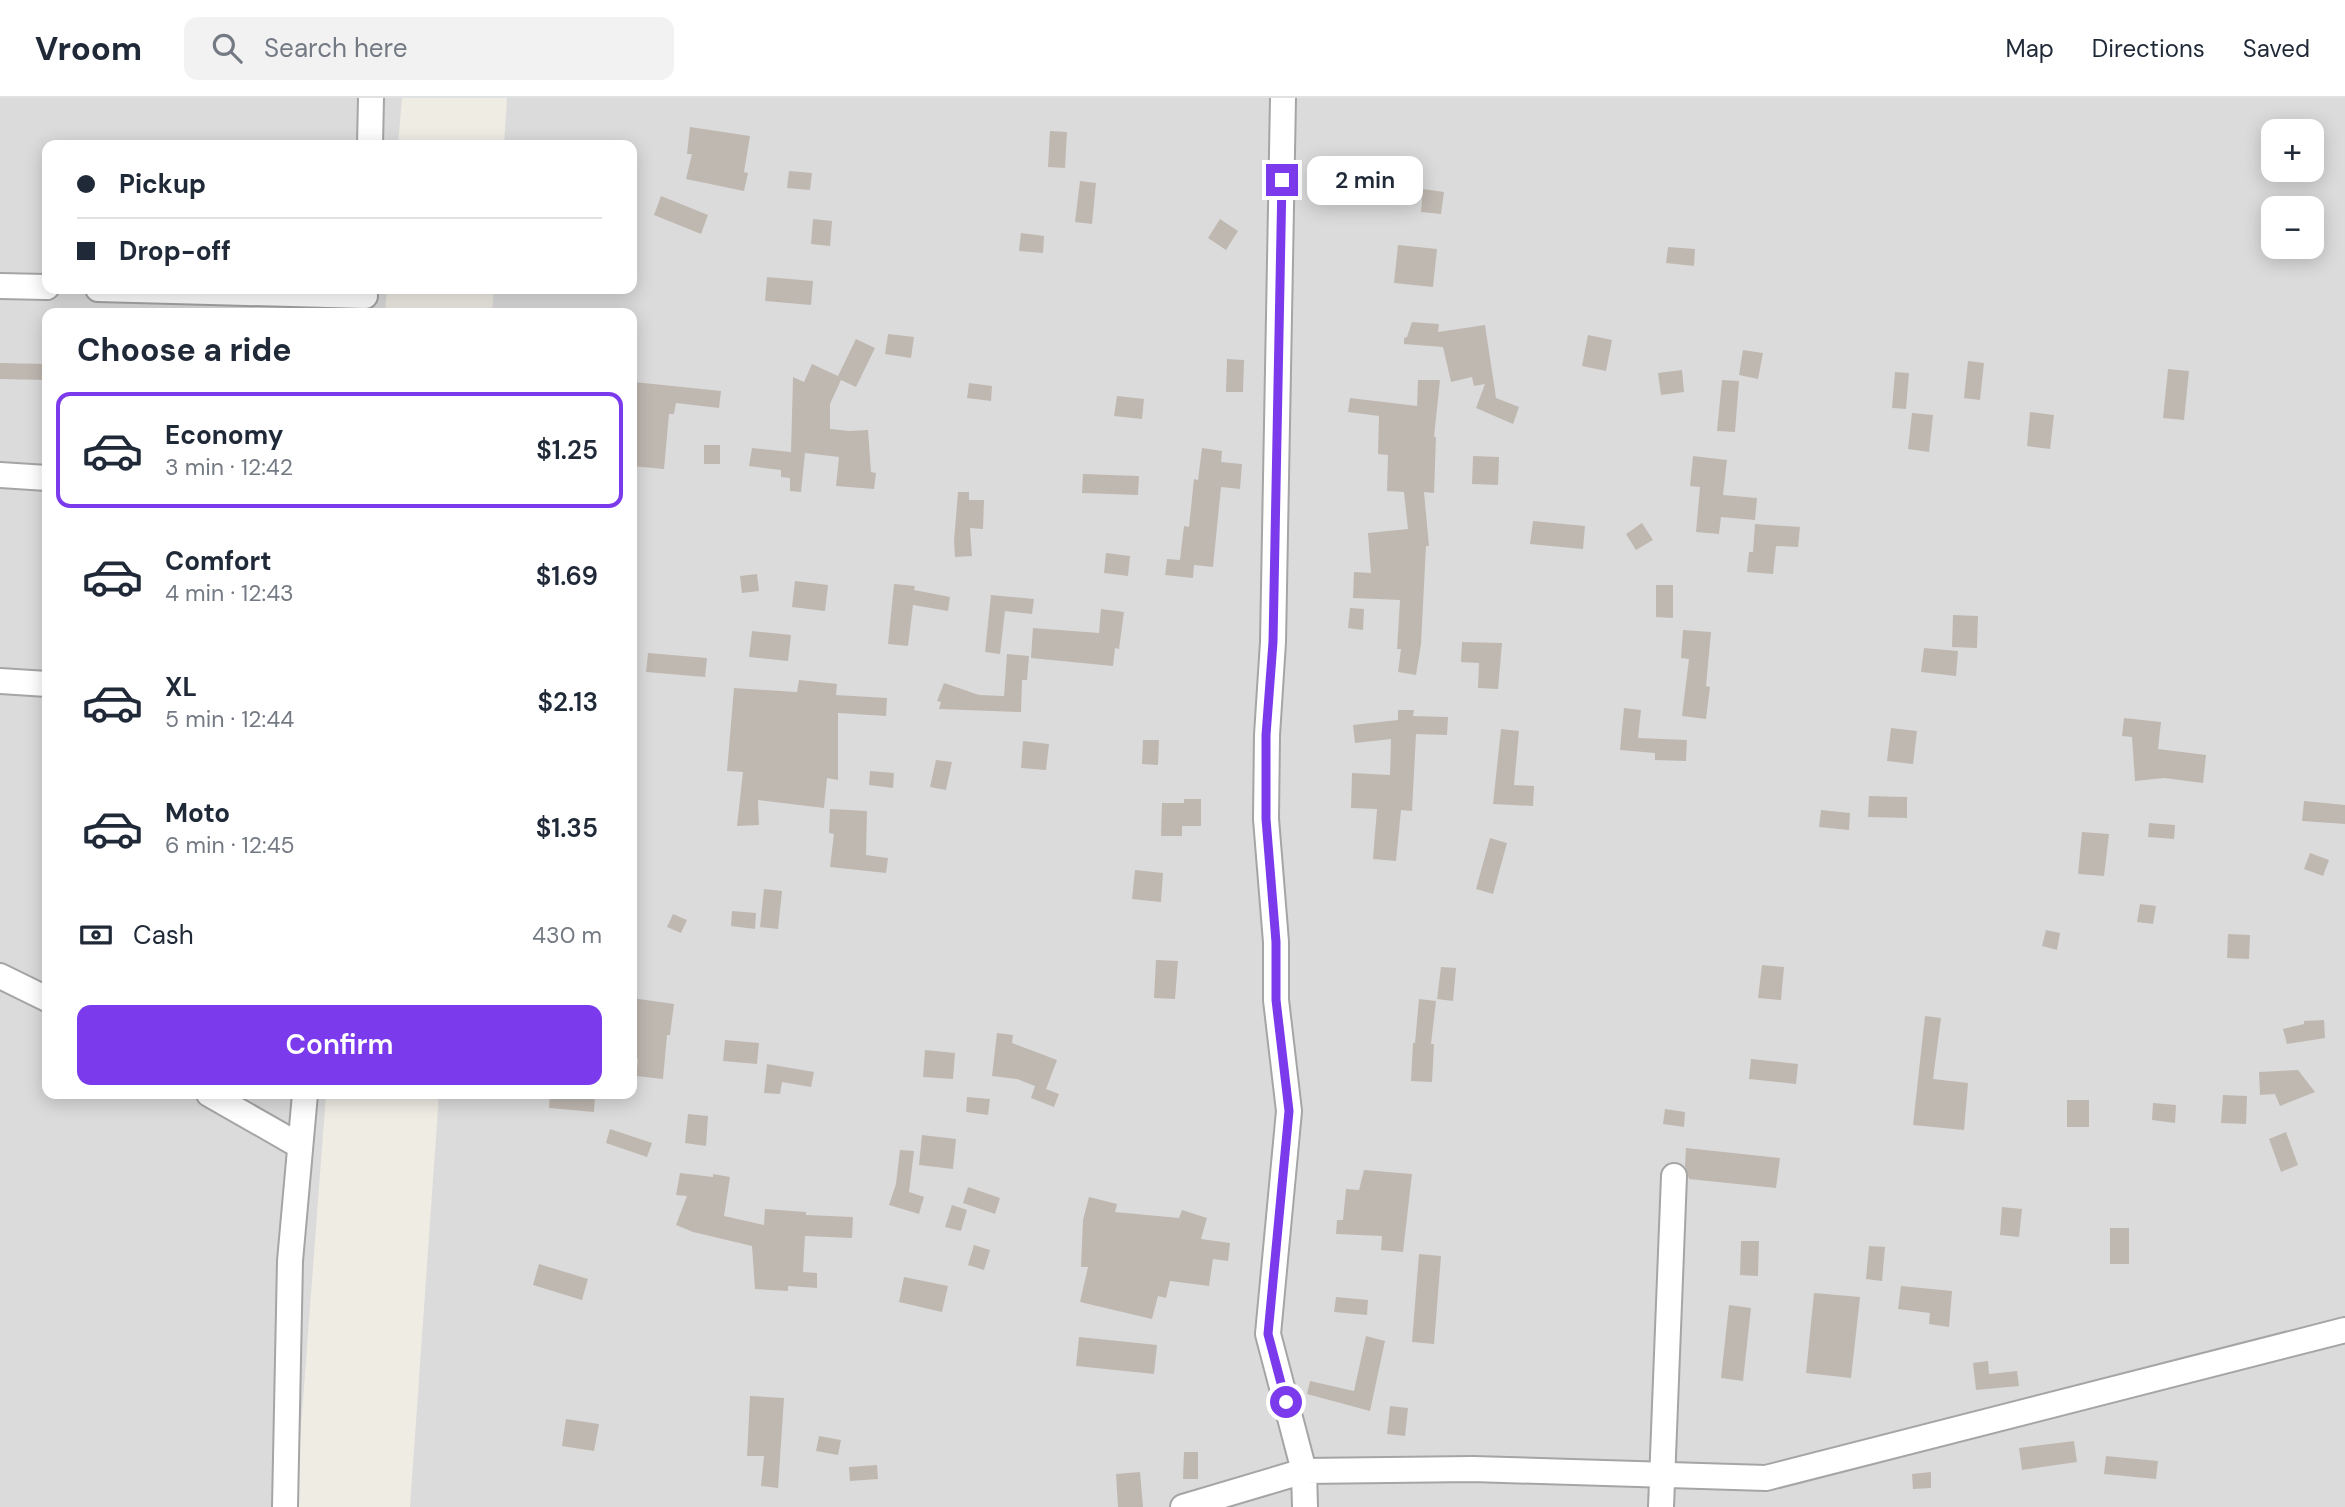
<!DOCTYPE html>
<meta charset="utf-8">
<style>
:root{--surface:#fff;--page:#f2f2f3;--text:#1f2937;--muted:#747a83;--line:#e0e1e3;--accent:#7c3aed}
body{margin:0;font-family:"DM Sans",sans-serif;background:var(--page);color:var(--text);height:100vh;display:flex;flex-direction:column;font-size:26px;white-space:nowrap}
*{box-sizing:border-box;margin:0}
p{font-size:23px;color:var(--muted)}
.icon{flex:none;width:38px;height:38px;fill:none;stroke:currentColor;stroke-width:2;stroke-linecap:round;stroke-linejoin:round}
.map{position:relative;flex:1;overflow:hidden}
.sheet{position:absolute;left:42px;top:210px;width:595px;height:791px;display:flex;flex-direction:column;background:var(--surface);border-radius:14px;box-shadow:0 4px 18px #0003}
.sheet>*{flex:none}
.guide{position:absolute;left:42px;top:42px;width:595px;height:154px;border-radius:14px;box-shadow:0 4px 18px #0003;display:grid;align-content:center;height:154px;padding:0 35px;background:var(--surface)}
.controls{position:absolute;left:2261px;top:21px;display:grid;gap:14px}
.controls a{display:grid;place-items:center;width:63px;height:63px;border-radius:14px;background:var(--surface);box-shadow:0 4px 18px #0003;font-size:35px}
.end{position:absolute;width:32px;height:32px;margin:-16px;border:9px solid #7c3aed;background:#fff;box-shadow:0 0 0 4px #fff}
.from{border-radius:50%}
.bubble{position:absolute;height:49px;border-radius:14px;background:var(--surface);box-shadow:0 4px 18px #0003;font-size:23px;font-weight:600;line-height:49px;text-align:center}
.guide b{display:flex;align-items:center;gap:24px;height:66px;font-size:26px}
.guide b+b{border-top:2px solid var(--line)}
.guide i{width:18px;height:18px;background:var(--text)}
ul{padding:0;list-style:none}
li{display:flex;align-items:center;gap:21px;height:116px;margin:0 14px 10px;padding:0 21px;border:4px solid transparent;border-radius:14px}
li div{flex:1}
li b{display:block;font-size:26px}
li em{font-style:normal;font-weight:600}
li.on{border-color:var(--accent)}
li>.icon{width:63px;height:63px;stroke-width:1.5}
h2{padding:0 35px;font-size:32px;line-height:84px}
.pay{display:flex;align-items:center;gap:18px;height:77px;padding:0 35px;font-size:26px}
.pay p{margin-inline-start:auto}
.primary-button{display:flex;gap:14px;margin-top:auto;padding:14px 35px}
.primary-button a{flex:1;height:80px;border-radius:14px;background:var(--accent);color:#fff;font-size:28px;font-weight:600;line-height:80px;text-align:center}
header{display:flex;align-items:center;gap:42px;box-sizing:border-box;height:98px;padding:0 35px;background:var(--surface);border-bottom:2px solid var(--line)}
header strong{font-size:33px}
nav{display:flex;gap:38px;margin-inline-start:auto;font-size:24px}
.search{width:490px;height:63px;background:var(--page);display:flex;align-items:center;gap:18px;box-sizing:border-box;padding:0 24px;border-radius:14px;color:var(--muted);font-size:26px}
.map>svg:first-child{display:block}
</style>
<header>
<strong>Vroom</strong>
<div class="search"><svg class="icon" aria-label="search" viewBox="0 0 24 24"><circle cx="10" cy="10" r="6"/><path d="M15 15l6 6"/></svg>Search here</div>
<nav><a>Map</a><a>Directions</a><a>Saved</a></nav>
</header>
<div class="map">
<svg width="2345" height="1409" viewBox="0 0 2345 1409">
<rect width="100%" height="100%" fill="#efece4"/>
<path fill="#dcdbdb" fill-rule="evenodd" d="M0 0H402L398 47H47V191H387L385 215H47V996H326L295 1409H0Z
M507 0H2345V1409H410L439 996H632V215H492L494 191H632V47H504ZM2273 33H2312V72H2273ZM2273 110H2312V149H2273Z"/>
<path fill="#bfb8b1" d="M690 29 750 38 744 74 748 75 744 93 686 81 692 56H687Z
M1050 33 1067 34 1065 70 1048 69Z
M789 73 812 75 810 92 787 90Z
M1080 83 1096 85 1092 126 1075 124Z
M1423 91 1444 94 1441 116 1421 114Z
M661 98 708 117 701 136 654 117Z
M813 121 832 123 830 148 811 146Z
M1220 121 1238 133 1226 152 1208 140Z
M1021 135 1044 138 1043 155 1019 153Z
M1398 147 1437 151 1433 189 1394 185Z
M1668 149 1695 151 1694 168 1666 165Z
M767 179 813 183 811 207 765 203Z
M1412 224 1439 226 1438 234 1485 227 1496 300 1519 309 1513 326 1476 310 1485 286 1474 288 1472 279 1451 284 1443 249 1404 246V240L1407 239Z
M888 236 914 239 911 260 885 256Z
M1588 237 1612 242 1606 273 1582 268Z
M856 241 875 250 856 289 841 282 830 306V331L850 333 868 332 871 374 876 375 874 391 836 388 839 359 805 355 801 394 790 393V380L781 379V372L749 368 752 350 791 354 793 279 804 284 812 266 838 278Z
M1743 252 1763 255 1758 281 1739 277Z
M1227 261 1244 262 1243 294H1226Z
M1968 263 1984 265 1980 302 1964 300Z
M0 265 47 266V282L0 281Z
M2168 271 2189 273 2184 322 2163 320Z
M1682 272 1684 294 1661 297 1658 275Z
M1895 274 1909 275 1906 311 1892 310Z
M1418 282H1440L1434 339H1436L1434 395 1424 394 1429 448H1426L1421 546 1416 577 1398 574 1401 551H1397L1400 502 1353 500 1354 474 1371 475 1368 435 1408 431 1404 394 1387 393 1388 357 1378 356 1379 318 1348 314 1350 300 1417 308Z
M1722 282 1739 283 1735 334 1717 333Z
M634 284 721 293 719 310 676 305 674 316H669L664 371 632 368 636 312H632Z
M969 285 992 288 991 303 967 300Z
M1117 298 1144 301 1142 321 1114 318Z
M2030 314 2054 317 2050 351 2027 348Z
M1912 315 1933 317 1929 354 1908 351Z
M704 347H720V366H704Z
M1202 350 1222 353 1221 364 1242 366 1240 391 1221 389 1213 469 1194 467 1193 480 1165 477 1167 461 1180 462 1184 428 1189 429 1194 381 1198 382Z
M1473 358 1499 359 1498 387 1472 386Z
M1693 358 1727 362 1723 397 1757 400 1755 422 1721 419 1719 436 1696 434 1700 389 1690 388Z
M1083 376 1139 378 1138 397 1082 395Z
M958 394H969V402H984L983 431 970 430 972 458 955 459 954 443Z
M1533 423 1585 428 1583 451 1530 446Z
M1642 425 1653 442 1636 452 1626 436Z
M1755 426 1800 429 1798 449 1776 448 1773 476 1747 474 1749 454H1753Z
M1106 455 1130 458 1128 478 1104 475Z
M757 476 759 493 742 495 740 478Z
M795 483 828 487 825 513 792 509Z
M894 486 915 488 914 492 950 499 948 513 913 507 908 548 888 546Z
M1656 487H1673V520L1656 519Z
M991 497 1034 501 1032 516 1005 513 1000 556 985 554Z
M1350 510 1364 511 1363 532 1348 530Z
M1101 511 1124 514 1119 551 1115 550 1113 568 1031 560 1033 530 1099 535Z
M1953 517 1978 518 1977 550 1952 549Z
M1683 532 1711 534 1706 588 1710 589 1706 621 1682 618 1689 561 1681 560Z
M752 533 791 537 788 563 749 559Z
M1462 544 1502 545 1498 591 1478 590 1479 565 1461 564Z
M1924 550 1958 553 1956 578 1921 574Z
M648 555 707 560 705 579 646 574Z
M1007 556 1029 558 1027 582H1022L1021 614 939 611 941 604 937 603 944 585 979 597 1004 598Z
M799 582 837 586 836 597 887 600 886 618 838 615V682L827 680 824 710 758 702 759 727 737 728 743 674 727 673 734 590 797 594Z
M1624 610 1641 612 1638 640 1687 642 1686 663 1655 662V655L1620 652Z
M1398 612H1414L1413 618 1448 619 1447 637 1416 636 1412 713 1401 712 1396 763 1373 761 1377 711 1351 710 1352 675 1390 677 1391 641 1355 645 1353 627 1398 622Z
M2124 620 2161 624 2158 651 2206 657 2203 685 2164 680 2135 683 2132 639 2122 638Z
M1891 630 1917 633 1913 666 1887 663Z
M1501 631 1519 633 1514 687 1534 688 1533 708 1493 706Z
M1143 642H1159L1158 667 1142 666Z
M1023 643 1049 646 1046 672 1021 670Z
M936 662 952 664 946 692 930 689Z
M870 673 894 675 893 690 869 687Z
M1869 698 1907 699V720L1868 719Z
M1184 701H1201V728H1182V738H1161L1162 705H1184Z
M2304 703 2345 707V726L2302 723Z
M830 711 867 713 866 757 888 760 886 775 830 769 834 736 829 735Z
M1821 712 1850 715 1849 732 1819 729Z
M2149 725 2175 727 2174 741 2148 739Z
M2082 734 2109 736 2104 778 2078 776Z
M1490 740 1507 745 1493 796 1476 791Z
M2310 755 2329 762 2323 778 2304 771Z
M1135 772 1163 775 1161 804 1132 801Z
M764 791 782 793 778 831 760 829Z
M2140 806 2156 808 2153 826 2137 824Z
M732 813 756 815 755 831 731 828Z
M673 816 687 822 681 835 667 829Z
M2046 832 2060 835 2057 852 2042 848Z
M2228 836 2250 837 2249 861 2227 860Z
M1156 862 1178 863 1175 901 1154 900Z
M1762 867 1784 869 1781 902 1758 900Z
M1441 869 1456 870 1453 903 1437 901Z
M632 900 674 906 670 937H667L663 981 636 978 638 961H632Z
M1419 901 1436 903 1431 946H1434L1432 984 1411 983 1413 945H1415Z
M1925 918 1941 920 1933 981 1968 985 1964 1032 1913 1027Z
M2324 922 2325 940 2287 946 2283 931 2304 926V923Z
M997 935 1013 937 1012 945 1057 962 1046 991 1059 996 1054 1009 1031 1000 1035 988 1017 981 992 978Z
M725 942 759 945 757 966 723 963Z
M925 952 955 955 953 981 923 979Z
M1751 961 1798 966 1796 986 1749 981Z
M767 966 814 974 811 989 782 984 780 996 764 995Z
M2298 972 2315 994 2280 1008 2275 996 2260 997 2259 974Z
M550 996H595L594 1014 549 1010Z
M2223 997 2247 998 2246 1026 2221 1025Z
M967 999 990 1001 988 1017 966 1014Z
M2067 1002H2089V1029H2067Z
M2153 1005 2176 1007 2175 1025 2152 1022Z
M1665 1011 1685 1014 1684 1029 1663 1026Z
M688 1016 708 1018 706 1048 685 1045Z
M610 1031 652 1045 647 1059 606 1045Z
M2286 1034 2298 1067 2281 1074 2269 1041Z
M922 1037 956 1041 953 1071 919 1067Z
M1686 1050 1780 1060 1776 1090 1689 1081 1685 1068Z
M900 1052 914 1053 909 1094 924 1099 919 1116 889 1107 896 1086Z
M1364 1072 1412 1076 1403 1154 1381 1152 1382 1138 1336 1136 1337 1122H1343L1346 1091 1359 1092Z
M680 1075 713 1079V1076L730 1079 724 1118 764 1127 765 1111 806 1114V1117L853 1119 852 1140 805 1138 803 1174 817 1175V1190L788 1188V1193L755 1191 752 1148 693 1134 676 1127 687 1098 676 1097Z
M968 1089 1000 1100 995 1116 963 1105Z
M1089 1099 1117 1106 1115 1114 1179 1120 1182 1112 1207 1120 1201 1141 1230 1145 1228 1163 1213 1161 1209 1188 1170 1183 1166 1200 1158 1198 1152 1221 1080 1204 1088 1169H1081L1083 1122Z
M952 1107 967 1112 961 1133 945 1129Z
M2002 1109 2022 1111 2019 1139 2000 1137Z
M2110 1130H2129V1166H2110Z
M1741 1143H1759L1758 1178 1740 1177Z
M974 1147 990 1152 984 1172 968 1167Z
M1869 1148 1885 1149 1882 1183 1866 1181Z
M1419 1156 1441 1158 1434 1246 1412 1244Z
M539 1166 588 1181 582 1202 533 1187Z
M904 1179 948 1188 942 1214 899 1204Z
M1901 1188 1952 1193 1949 1229 1929 1226 1930 1215 1898 1211Z
M1814 1195 1860 1199 1851 1280 1806 1275Z
M1336 1199 1368 1202 1367 1217 1334 1214Z
M1729 1207 1751 1210 1743 1283 1721 1280Z
M1366 1238 1385 1243 1370 1313 1307 1296 1310 1283 1354 1293Z
M1079 1239 1157 1247 1154 1276 1076 1268Z
M1988 1263 1989 1276 2017 1273 2019 1288 1976 1292 1973 1265Z
M750 1298 784 1300 778 1390 761 1388 764 1358H747Z
M1390 1308 1408 1310 1405 1338 1387 1336Z
M566 1321 599 1326 594 1353 562 1348Z
M819 1338 841 1342 838 1357 816 1353Z
M2074 1343 2077 1364 2022 1372 2019 1350Z
M1184 1354H1198V1381H1183Z
M2106 1358 2158 1363 2156 1381 2104 1376Z
M877 1367 878 1381 850 1383 849 1369Z
M1140 1374 1143 1409H1118L1116 1376Z
M1931 1374V1390L1913 1391 1912 1376Z"/>
<g fill="none" stroke-linecap="round" stroke-linejoin="round">
<g stroke="#a5a5a5" stroke-width="28">
<path id="minor" d="M1283 0 1273 544 1267 637 1266 721 1276 844V902L1289 1013 1268 1236 1304 1373 1305 1409
M370 47 371 0
M0 188 47 189
M98 191 365 198
M0 377 47 380
M0 583 47 586
M0 878 47 901
M209 996 300 1048
M285 1409 290 1163 305 996
M1183 1409 1304 1373 1473 1371 1766 1380 2345 1232
M1661 1409 1674 1078"/>
</g>
<use href="#minor" stroke="#fff" stroke-width="24"/>
</g>
<g fill="none" stroke-linecap="round" stroke-linejoin="round">
<path stroke="#7c3aed" stroke-width="9" d="M1282 82 1273 544 1266 637V721L1276 844V902L1289 1013 1268 1236 1286 1304"/>
</g>
</svg>
<div class="controls">
<a>+</a>
<a>−</a>
</div>
<i class="end from" style="left:1286px;top:1304px"></i>
<i class="end" style="left:1282px;top:82px"></i>
<div class="bubble" style="left:1307px;top:58px;width:116px">2 min</div>
<div class="guide">
<b><i class="from"></i>Pickup</b>
<b><i></i>Drop-off</b>
</div>
<section class="sheet">
<h2>Choose a ride</h2>
<ul>
<li class="on"><svg class="icon" aria-label="car" viewBox="0 0 24 24"><path d="M5 17H2v-5l4-1 3-4h7l3 4 3 1v5h-3M9 17h6M6 11h13"/><circle cx="7" cy="17" r="2"/><circle cx="17" cy="17" r="2"/></svg><div><b>Economy</b><p>3 min · 12:42</p></div><em>$1.25</em></li>
<li><svg class="icon" aria-label="car" viewBox="0 0 24 24"><path d="M5 17H2v-5l4-1 3-4h7l3 4 3 1v5h-3M9 17h6M6 11h13"/><circle cx="7" cy="17" r="2"/><circle cx="17" cy="17" r="2"/></svg><div><b>Comfort</b><p>4 min · 12:43</p></div><em>$1.69</em></li>
<li><svg class="icon" aria-label="car" viewBox="0 0 24 24"><path d="M5 17H2v-5l4-1 3-4h7l3 4 3 1v5h-3M9 17h6M6 11h13"/><circle cx="7" cy="17" r="2"/><circle cx="17" cy="17" r="2"/></svg><div><b>XL</b><p>5 min · 12:44</p></div><em>$2.13</em></li>
<li><svg class="icon" aria-label="car" viewBox="0 0 24 24"><path d="M5 17H2v-5l4-1 3-4h7l3 4 3 1v5h-3M9 17h6M6 11h13"/><circle cx="7" cy="17" r="2"/><circle cx="17" cy="17" r="2"/></svg><div><b>Moto</b><p>6 min · 12:45</p></div><em>$1.35</em></li>
</ul>
<div class="pay"><svg class="icon" aria-label="cash" viewBox="0 0 24 24"><path d="M3 7h18v10H3z"/><circle cx="12" cy="12" r="2"/></svg>Cash<p>430 m</p></div>
<div class="primary-button"><a>Confirm</a></div>
</section>
</div>
